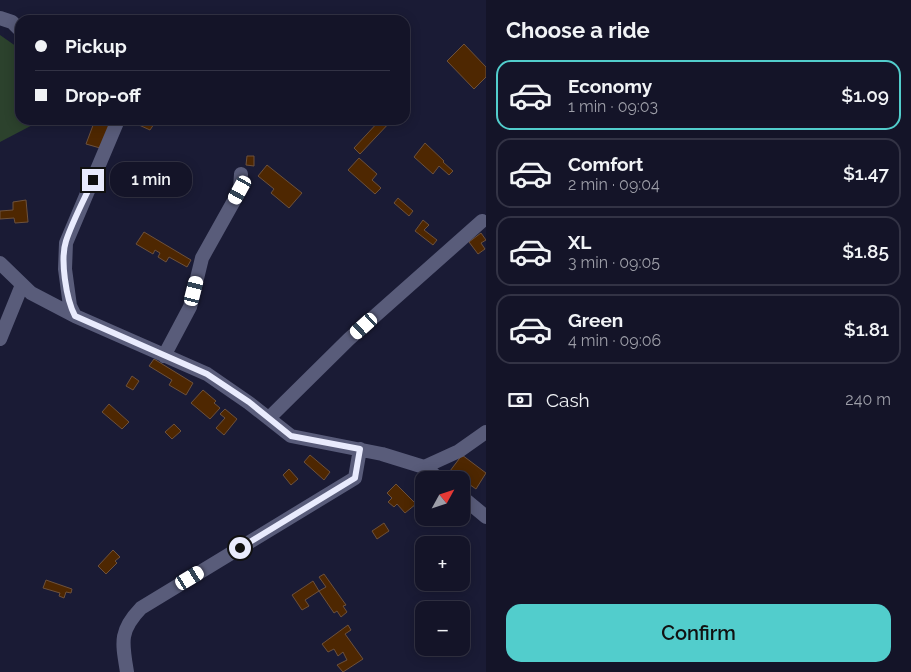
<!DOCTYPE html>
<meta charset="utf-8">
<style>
:root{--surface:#141428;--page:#212134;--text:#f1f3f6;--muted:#9d9ea8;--line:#333345;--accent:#52cdcc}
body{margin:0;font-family:Raleway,sans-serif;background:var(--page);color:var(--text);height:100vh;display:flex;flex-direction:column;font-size:19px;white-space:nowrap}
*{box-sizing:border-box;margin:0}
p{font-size:16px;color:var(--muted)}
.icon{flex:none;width:28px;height:28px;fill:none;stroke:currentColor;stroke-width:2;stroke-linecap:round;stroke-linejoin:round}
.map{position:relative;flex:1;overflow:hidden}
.panel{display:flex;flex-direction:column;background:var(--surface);width:425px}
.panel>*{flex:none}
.guide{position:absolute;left:15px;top:15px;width:395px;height:110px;border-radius:15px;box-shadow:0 2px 12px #0003,0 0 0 1px var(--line);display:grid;align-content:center;height:110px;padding:0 20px;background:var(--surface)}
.needle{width:32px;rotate:50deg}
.fabs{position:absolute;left:415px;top:471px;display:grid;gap:10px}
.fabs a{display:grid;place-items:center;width:55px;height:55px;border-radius:10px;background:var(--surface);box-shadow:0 2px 12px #0003,0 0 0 1px var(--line);font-size:25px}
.end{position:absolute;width:22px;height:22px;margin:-11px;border:6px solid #e9ebfd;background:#111;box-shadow:0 0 0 2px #111}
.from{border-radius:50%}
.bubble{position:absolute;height:35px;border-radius:15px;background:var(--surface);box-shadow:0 2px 12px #0003,0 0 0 1px var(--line);font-size:16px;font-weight:600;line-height:35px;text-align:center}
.car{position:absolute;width:15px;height:30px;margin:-15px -8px;border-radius:6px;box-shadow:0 0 4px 1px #0007;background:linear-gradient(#fff 24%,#345 0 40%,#fff 0 76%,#345 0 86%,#fff 0)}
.guide b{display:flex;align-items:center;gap:18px;height:48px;font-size:19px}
.guide b+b{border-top:1px solid var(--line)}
.guide i{width:12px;height:12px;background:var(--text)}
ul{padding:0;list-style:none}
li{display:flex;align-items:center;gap:15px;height:70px;margin:0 10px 8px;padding:0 10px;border:2px solid var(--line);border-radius:15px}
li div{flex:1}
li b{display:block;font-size:19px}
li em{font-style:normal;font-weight:600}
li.selected{border-color:var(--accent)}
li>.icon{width:45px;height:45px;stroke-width:1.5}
h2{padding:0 20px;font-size:22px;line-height:60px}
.pay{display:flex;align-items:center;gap:12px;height:55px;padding:0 20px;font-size:19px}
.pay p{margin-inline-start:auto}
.cta{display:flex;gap:10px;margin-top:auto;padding:10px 20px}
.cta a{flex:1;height:58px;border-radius:15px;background:var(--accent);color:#111;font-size:20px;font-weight:600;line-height:58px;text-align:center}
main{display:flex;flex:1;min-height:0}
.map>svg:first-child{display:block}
</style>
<main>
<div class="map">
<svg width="486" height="672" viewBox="0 0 486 672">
<rect width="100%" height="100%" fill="#1a1b35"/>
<path fill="#2c422d" d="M0 35 20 49V120H42L0 142Z"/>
<path fill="#4e2701" stroke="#6d513c" d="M464 44 486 67V77L474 89 447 61Z
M95 120H113L100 148 86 144Z
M141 120 154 124 150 130 139 125Z
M380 120H392L360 154 354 148Z
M425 143 444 161 443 162 453 171 449 175 439 166 433 174 414 157Z
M247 156H254V166L246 165Z
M359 158 377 174 372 180 381 188 375 194 348 170Z
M267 165 302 193 289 208 271 193 274 189 258 176Z
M398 198 413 211 409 216 394 203Z
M26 200 28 222 15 223 14 218 0 219V211L13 210V202Z
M423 220 429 225 424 230 437 240 433 245 415 231Z
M144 232 191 260 187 267 169 257 166 262 158 257 160 253 155 250 153 254 136 244Z
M481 233 486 240 481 243 485 249 478 254 469 242Z
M154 359 193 383 186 395 169 385 172 380 149 366Z
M132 376 139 381 133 390 126 386Z
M203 390 216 401 214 403 220 408 210 419 191 403Z
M109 404 129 422 122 429 102 412Z
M225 409 237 419 224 435 216 428 225 418 220 414Z
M174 424 181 431 172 439 165 432Z
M310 455 330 472 324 480 304 462Z
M462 455 486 473 476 489 450 471Z
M289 469 298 479 291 485 283 475Z
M396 484 416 504 405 513 397 504 394 507 388 502 392 498 387 493Z
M384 523 389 531 377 539 372 531Z
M113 550 120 557 115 561 117 563 106 574 98 566Z
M324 574 346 605 343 606 347 612 341 617 337 611 334 613 319 591 326 587 319 577Z
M46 580 72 589 71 593 66 592 64 598 59 596 60 593 43 588Z
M313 581 319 591 305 600 309 606 302 610 292 595Z
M348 625 351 630 345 634 363 659 343 672 337 665 347 660 343 652 338 656 334 649 328 652 322 644Z"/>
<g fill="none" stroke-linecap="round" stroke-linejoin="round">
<path stroke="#595c7a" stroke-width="14" d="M0 18 12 22 20 30
M0 263 31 293 75 316 207 374 249 403 291 436 382 454 424 467 459 451 486 432
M75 316 70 306 65 269 66 243 118 120
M0 339 22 285
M164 356 190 307 202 258 240 190 241 174
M269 418 349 339 482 221
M424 467 441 480
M461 496 486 517
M127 672C122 642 119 631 141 608L355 478 360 449"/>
</g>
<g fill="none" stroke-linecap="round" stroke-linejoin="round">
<path stroke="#e9ebfd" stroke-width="6" d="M93 180C84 200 73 220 66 241 60 259 66 299 75 316L207 374 249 402 291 436 360 449 355 478 240 548"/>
</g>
</svg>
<div class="fabs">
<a><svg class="needle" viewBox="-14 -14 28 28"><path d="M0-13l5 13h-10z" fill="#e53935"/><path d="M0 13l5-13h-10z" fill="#9d9ea8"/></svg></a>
<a>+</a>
<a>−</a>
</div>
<i class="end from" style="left:240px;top:548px"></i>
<i class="end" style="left:93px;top:180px"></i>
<div class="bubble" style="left:110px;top:162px;width:82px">1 min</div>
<i class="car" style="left:240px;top:190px;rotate:209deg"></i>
<i class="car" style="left:194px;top:291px;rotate:14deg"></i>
<i class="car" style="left:364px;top:326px;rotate:228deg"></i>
<i class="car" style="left:190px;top:578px;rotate:59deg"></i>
<div class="guide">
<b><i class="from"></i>Pickup</b>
<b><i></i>Drop-off</b>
</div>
</div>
<section class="panel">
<h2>Choose a ride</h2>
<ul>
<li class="selected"><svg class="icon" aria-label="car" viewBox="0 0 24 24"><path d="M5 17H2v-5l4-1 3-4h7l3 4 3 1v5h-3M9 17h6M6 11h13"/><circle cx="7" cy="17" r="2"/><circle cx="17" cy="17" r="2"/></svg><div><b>Economy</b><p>1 min · 09:03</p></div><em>$1.09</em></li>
<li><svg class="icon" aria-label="car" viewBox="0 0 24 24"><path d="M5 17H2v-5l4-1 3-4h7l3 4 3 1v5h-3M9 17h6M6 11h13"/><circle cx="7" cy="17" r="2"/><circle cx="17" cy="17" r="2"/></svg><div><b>Comfort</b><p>2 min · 09:04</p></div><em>$1.47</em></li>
<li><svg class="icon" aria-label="car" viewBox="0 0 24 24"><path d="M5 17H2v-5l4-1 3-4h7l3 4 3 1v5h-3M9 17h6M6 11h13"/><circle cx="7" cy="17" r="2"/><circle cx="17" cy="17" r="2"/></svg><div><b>XL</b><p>3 min · 09:05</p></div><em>$1.85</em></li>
<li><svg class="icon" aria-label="car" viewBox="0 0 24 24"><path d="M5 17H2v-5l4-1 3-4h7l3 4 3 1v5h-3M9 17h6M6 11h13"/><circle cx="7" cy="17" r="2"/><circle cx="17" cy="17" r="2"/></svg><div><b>Green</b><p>4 min · 09:06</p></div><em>$1.81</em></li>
</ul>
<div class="pay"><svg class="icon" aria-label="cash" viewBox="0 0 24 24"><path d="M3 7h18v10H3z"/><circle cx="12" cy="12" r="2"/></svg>Cash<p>240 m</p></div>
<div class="cta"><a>Confirm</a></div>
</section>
</main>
